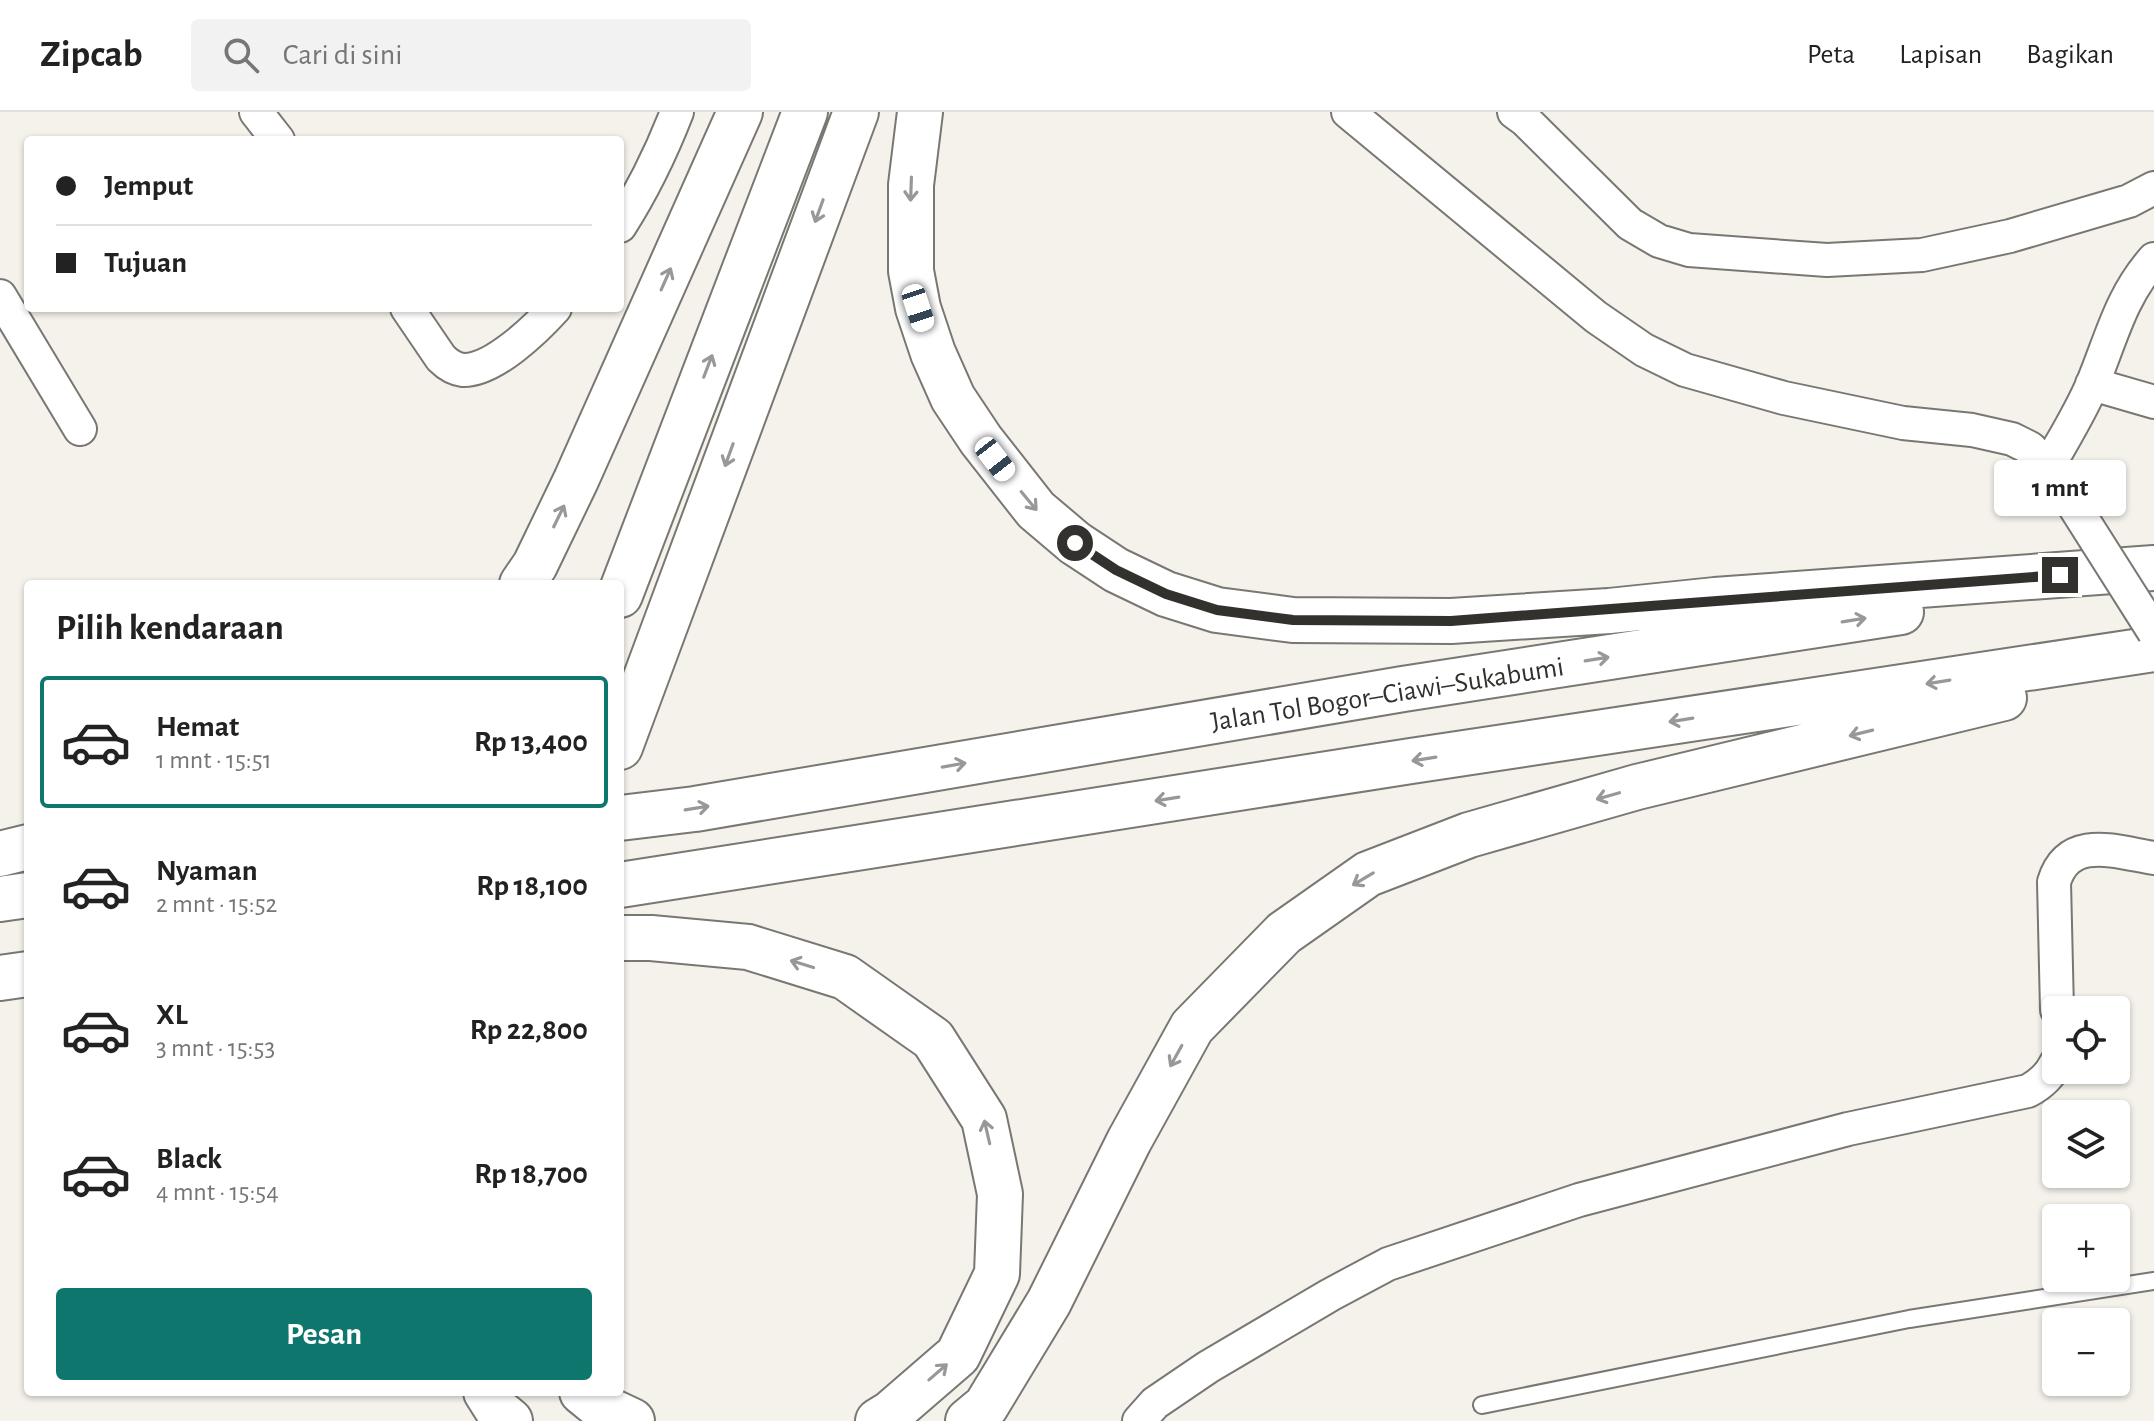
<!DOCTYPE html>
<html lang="id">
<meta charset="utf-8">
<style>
:root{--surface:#fff;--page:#f2f2f2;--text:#222;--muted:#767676;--line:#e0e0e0;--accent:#0f766e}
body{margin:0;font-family:"Alegreya Sans",sans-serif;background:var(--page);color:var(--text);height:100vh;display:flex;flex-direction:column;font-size:30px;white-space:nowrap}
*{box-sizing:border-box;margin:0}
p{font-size:26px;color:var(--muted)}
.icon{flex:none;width:44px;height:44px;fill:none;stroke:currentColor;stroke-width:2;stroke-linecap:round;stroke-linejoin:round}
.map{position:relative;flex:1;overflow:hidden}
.panel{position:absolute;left:24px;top:468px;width:600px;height:816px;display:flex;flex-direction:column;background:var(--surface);border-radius:8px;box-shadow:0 2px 6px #0004}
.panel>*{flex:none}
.banner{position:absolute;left:24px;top:24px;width:600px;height:176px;border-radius:8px;box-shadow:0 2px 6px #0004;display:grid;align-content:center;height:176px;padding:0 32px;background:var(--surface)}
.fabs{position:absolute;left:2042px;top:884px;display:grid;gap:16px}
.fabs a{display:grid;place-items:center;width:88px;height:88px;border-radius:8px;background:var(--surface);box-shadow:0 2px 6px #0004;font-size:40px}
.end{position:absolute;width:36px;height:36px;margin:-18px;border:10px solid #32312e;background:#fff;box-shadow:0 0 0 4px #fff}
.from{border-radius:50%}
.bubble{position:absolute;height:56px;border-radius:8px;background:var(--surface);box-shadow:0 2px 6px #0004;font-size:26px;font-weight:700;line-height:56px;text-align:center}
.car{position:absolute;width:24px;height:48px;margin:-24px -12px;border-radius:10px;box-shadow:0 0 6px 2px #0007;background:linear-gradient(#fff 24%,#345 0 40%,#fff 0 76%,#345 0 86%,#fff 0)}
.banner b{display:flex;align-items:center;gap:28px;height:76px;font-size:30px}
.banner b+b{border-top:2px solid var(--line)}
.banner i{width:20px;height:20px;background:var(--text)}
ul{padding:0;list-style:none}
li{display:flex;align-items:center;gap:24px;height:132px;margin:0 16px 12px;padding:0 16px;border:4px solid transparent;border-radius:8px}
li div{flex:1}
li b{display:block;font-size:30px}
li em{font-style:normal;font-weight:700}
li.on{border-color:var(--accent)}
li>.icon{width:72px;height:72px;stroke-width:1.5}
h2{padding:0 32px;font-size:36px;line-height:96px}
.cta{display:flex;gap:16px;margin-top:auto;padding:16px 32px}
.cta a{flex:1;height:92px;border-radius:8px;background:var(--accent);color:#fff;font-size:32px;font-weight:700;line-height:92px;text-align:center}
header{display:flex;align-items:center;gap:48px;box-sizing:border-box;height:112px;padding:0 40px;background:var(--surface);border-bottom:2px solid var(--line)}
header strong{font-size:38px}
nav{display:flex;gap:44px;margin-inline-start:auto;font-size:28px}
.search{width:560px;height:72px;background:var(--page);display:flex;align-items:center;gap:20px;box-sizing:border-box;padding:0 28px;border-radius:8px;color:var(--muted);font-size:30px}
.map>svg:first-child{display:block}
</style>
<header>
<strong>Zipcab</strong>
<div class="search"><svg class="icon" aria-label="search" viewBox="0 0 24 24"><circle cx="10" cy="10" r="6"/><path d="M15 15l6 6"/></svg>Cari di sini</div>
<nav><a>Peta</a><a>Lapisan</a><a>Bagikan</a></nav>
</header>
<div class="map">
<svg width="2154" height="1309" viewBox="0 0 2154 1309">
<rect width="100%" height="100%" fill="#f4f2eb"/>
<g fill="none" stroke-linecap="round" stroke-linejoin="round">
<g stroke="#797771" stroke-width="20">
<path id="service" d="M1482 1293 1909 1207 2154 1169"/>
</g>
<g stroke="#797771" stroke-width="36">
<path id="minor" d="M256 0 278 28
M1348 0 1596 205 1644 238 1685 258 1784 286 1903 311 1972 318 2012 327 2030 336 2048 355 2059 370
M1514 0 1525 8 1630 112 1659 129 1689 138 1827 148 1922 143 2010 124 2129 89 2154 76
M620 114C643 78 661 41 677 0
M0 184 80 317
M407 196 441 246C447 252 454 257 463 258 493 259 536 217 555 196
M2092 272 2154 290
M2048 355C2063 328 2080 301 2092 273 2111 228 2120 185 2154 147
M2057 898 2054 770C2069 722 2116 740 2154 746
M1139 1309 1155 1291 1208 1255 1330 1183 1388 1152 1579 1088 1848 1017 2028 979C2041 972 2050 964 2056 951"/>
</g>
<g stroke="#797771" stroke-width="48">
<path id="motorway" d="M920 0 911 73V159L918 196 933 241 953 286 981 328 1036 398 1075 431 1116 458 1166 482 1217 498 1293 508 1451 509 1609 499 1715 488 2154 456
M522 472 535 453 576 368 740 0
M620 483 805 0
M620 635 856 0
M620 706 695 697 1403 577 1901 500
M0 742 28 735
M620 773 1411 649 2154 537
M0 787 28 783
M620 826H651L748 835 845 865 933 927 984 1007 1000 1082 997 1162 958 1243 891 1301 878 1309
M0 866 28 862
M486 1280 498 1299 510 1309
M582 1280 598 1293 632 1309
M968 1309 986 1294 1049 1190 1129 1029 1192 915 1284 821 1368 762 1469 723 1637 675 2004 586"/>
</g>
<use href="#service" stroke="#fff" stroke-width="16"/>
<use href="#minor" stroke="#fff" stroke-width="32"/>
<use href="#motorway" stroke="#fff" stroke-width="44"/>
<g stroke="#797771" stroke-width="36" stroke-linecap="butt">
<path id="minor-bridge" d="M2059 370 2154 520"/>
</g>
<use href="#minor-bridge" stroke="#fff" stroke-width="32"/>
</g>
<defs><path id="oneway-shaft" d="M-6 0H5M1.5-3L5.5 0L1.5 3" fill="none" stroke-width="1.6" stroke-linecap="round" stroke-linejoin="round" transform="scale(2)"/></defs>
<g stroke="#989896">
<use href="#oneway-shaft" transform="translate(911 77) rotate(92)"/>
<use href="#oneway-shaft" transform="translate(819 99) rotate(110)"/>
<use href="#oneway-shaft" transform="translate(666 167) rotate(-66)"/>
<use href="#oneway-shaft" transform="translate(708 254) rotate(-69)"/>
<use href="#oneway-shaft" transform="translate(729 343) rotate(110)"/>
<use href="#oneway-shaft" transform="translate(1029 389) rotate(50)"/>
<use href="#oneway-shaft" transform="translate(559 404) rotate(-64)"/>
<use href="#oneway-shaft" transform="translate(1854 508) rotate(-9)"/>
<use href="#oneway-shaft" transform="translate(1597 547) rotate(-9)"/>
<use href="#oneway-shaft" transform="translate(1938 570) rotate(171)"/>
<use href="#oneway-shaft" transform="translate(1681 608) rotate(171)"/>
<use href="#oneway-shaft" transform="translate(1861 621) rotate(166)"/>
<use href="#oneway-shaft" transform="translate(1424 647) rotate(171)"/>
<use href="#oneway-shaft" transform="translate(954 653) rotate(-10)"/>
<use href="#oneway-shaft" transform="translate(1608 684) rotate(164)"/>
<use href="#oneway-shaft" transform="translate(1167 687) rotate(171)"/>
<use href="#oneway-shaft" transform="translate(697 696) rotate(-9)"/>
<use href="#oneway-shaft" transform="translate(1363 767) rotate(149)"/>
<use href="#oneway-shaft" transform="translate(802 852) rotate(-163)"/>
<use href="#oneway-shaft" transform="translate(1176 944) rotate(119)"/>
<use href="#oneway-shaft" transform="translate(987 1020) rotate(-103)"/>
<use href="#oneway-shaft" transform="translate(938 1260) rotate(-41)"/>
</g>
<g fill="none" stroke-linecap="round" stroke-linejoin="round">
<path stroke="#32312e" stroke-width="10" d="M1075 431 1116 458 1166 482 1217 498 1293 508 1451 509 2060 463"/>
</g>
<g text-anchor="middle" stroke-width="6" stroke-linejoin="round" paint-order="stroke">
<g font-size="28" fill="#32312e" stroke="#fff">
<text transform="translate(1387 581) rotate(-9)" y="10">Jalan Tol Bogor–Ciawi–Sukabumi</text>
</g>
</g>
</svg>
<div class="fabs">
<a><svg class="icon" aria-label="locate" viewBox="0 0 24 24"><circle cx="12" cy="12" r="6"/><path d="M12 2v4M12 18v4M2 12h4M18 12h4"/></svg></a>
<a><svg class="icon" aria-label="layers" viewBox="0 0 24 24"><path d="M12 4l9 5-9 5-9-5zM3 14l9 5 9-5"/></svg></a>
<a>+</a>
<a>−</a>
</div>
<i class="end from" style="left:1075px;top:431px"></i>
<i class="end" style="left:2060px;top:463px"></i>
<div class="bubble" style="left:1994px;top:348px;width:132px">1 mnt</div>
<i class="car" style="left:918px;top:196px;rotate:162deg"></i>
<i class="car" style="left:995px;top:347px;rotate:142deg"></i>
<div class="banner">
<b><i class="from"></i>Jemput</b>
<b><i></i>Tujuan</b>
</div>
<section class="panel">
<h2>Pilih kendaraan</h2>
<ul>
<li class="on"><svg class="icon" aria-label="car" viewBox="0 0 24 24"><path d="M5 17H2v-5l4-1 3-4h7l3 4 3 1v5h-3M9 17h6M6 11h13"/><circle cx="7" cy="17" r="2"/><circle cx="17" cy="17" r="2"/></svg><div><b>Hemat</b><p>1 mnt · 15:51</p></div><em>Rp 13,400</em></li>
<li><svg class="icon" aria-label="car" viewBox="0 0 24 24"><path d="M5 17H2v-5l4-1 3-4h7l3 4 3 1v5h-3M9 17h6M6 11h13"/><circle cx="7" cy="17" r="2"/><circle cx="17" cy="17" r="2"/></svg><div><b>Nyaman</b><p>2 mnt · 15:52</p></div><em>Rp 18,100</em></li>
<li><svg class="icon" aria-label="car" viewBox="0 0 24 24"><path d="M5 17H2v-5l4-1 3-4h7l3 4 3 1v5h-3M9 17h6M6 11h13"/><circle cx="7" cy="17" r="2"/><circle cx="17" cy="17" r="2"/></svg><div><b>XL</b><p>3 mnt · 15:53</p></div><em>Rp 22,800</em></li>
<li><svg class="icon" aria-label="car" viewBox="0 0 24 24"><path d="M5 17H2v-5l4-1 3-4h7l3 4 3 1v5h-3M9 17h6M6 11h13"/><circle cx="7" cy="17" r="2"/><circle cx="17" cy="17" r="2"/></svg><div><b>Black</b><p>4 mnt · 15:54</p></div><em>Rp 18,700</em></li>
</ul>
<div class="cta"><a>Pesan</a></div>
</section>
</div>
